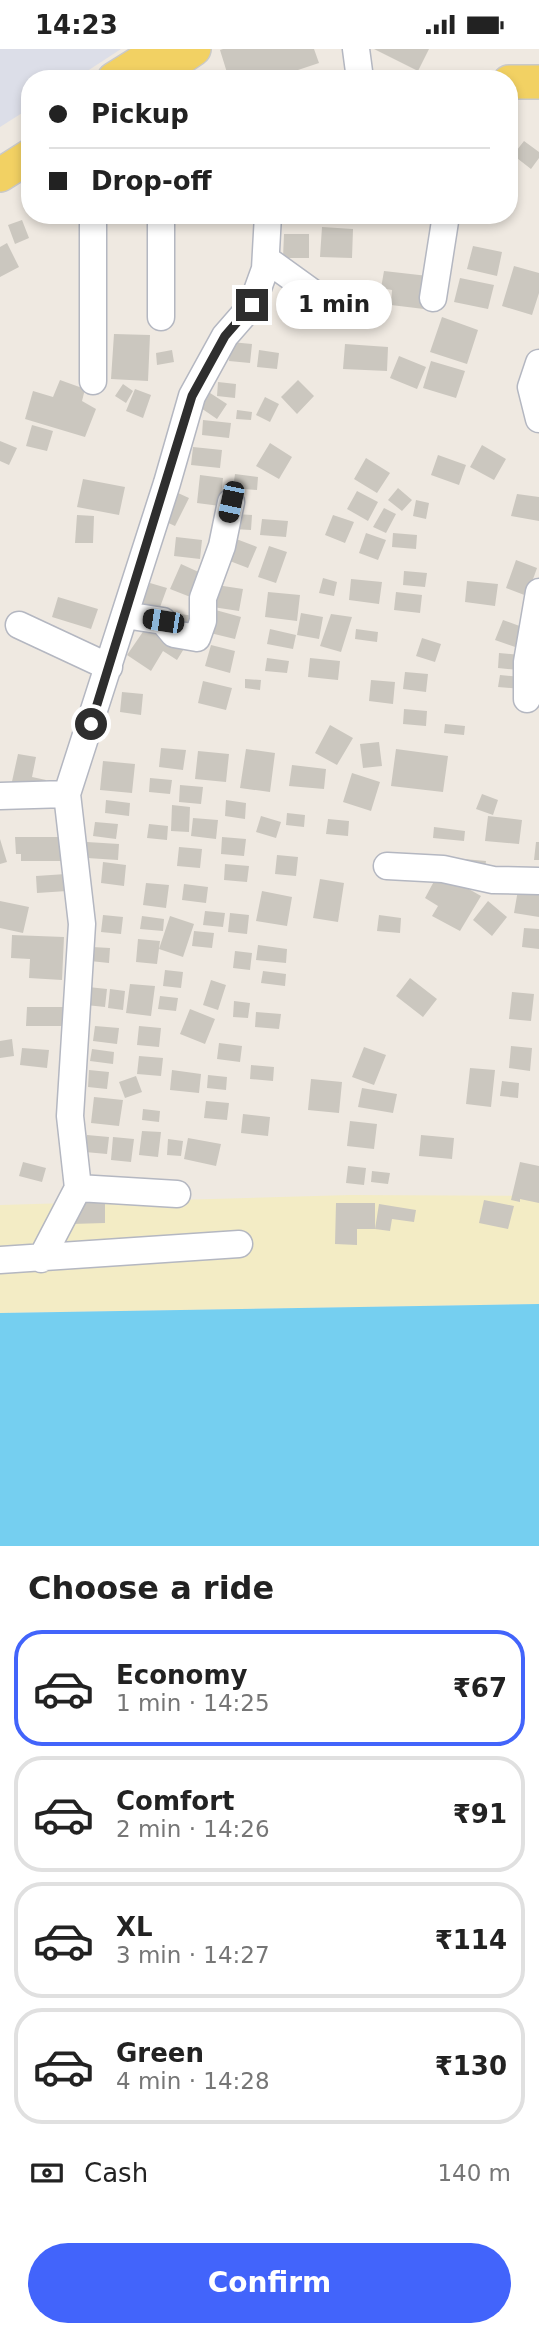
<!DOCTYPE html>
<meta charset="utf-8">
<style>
:root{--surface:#fff;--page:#f2f2f2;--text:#222;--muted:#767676;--line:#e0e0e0;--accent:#4264fb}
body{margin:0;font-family:"DejaVu Sans",sans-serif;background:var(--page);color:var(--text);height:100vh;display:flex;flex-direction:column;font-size:26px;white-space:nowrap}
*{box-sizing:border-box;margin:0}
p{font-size:23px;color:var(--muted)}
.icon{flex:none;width:38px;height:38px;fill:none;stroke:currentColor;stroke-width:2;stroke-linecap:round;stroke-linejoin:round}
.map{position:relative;height:1497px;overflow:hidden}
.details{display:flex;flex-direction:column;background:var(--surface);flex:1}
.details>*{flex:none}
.banner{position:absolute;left:21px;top:21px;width:497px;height:154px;border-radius:28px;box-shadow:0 4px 10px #0003;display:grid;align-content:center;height:154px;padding:0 28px;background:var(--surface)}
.end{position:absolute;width:32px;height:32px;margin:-16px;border:9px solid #2e2e2e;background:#fff;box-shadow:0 0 0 4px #fff}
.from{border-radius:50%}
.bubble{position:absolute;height:49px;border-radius:24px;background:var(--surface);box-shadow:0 4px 10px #0003;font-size:23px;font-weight:600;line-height:49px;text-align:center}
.car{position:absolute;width:21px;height:42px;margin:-21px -10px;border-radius:9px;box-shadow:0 0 5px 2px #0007;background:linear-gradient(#222 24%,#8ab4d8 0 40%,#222 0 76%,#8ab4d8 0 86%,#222 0)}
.banner b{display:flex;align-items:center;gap:24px;height:66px;font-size:26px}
.banner b+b{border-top:2px solid var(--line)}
.banner i{width:18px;height:18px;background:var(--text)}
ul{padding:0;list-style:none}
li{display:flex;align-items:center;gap:21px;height:116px;margin:0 14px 10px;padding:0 14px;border:4px solid var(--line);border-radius:28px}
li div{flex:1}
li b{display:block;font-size:26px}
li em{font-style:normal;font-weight:600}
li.active{border-color:var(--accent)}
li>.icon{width:63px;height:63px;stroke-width:1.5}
h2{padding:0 28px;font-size:32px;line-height:84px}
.pay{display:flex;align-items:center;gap:18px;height:77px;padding:0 28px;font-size:26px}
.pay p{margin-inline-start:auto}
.button{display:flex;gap:14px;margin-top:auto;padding:14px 28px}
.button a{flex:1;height:80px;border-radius:42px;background:var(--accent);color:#fff;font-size:28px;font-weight:600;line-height:80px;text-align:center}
.status{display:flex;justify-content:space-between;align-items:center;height:49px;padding:0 35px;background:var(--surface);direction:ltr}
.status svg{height:19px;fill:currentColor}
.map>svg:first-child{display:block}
</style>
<div class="status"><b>14:23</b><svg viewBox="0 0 49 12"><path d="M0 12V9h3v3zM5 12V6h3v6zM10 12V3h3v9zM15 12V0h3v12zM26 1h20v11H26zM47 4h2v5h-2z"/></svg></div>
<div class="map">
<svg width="539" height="1497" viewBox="0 0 539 1497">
<rect width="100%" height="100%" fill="#efe9e1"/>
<path fill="#dcdee8" d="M0 0H121L75 30H30V59L0 78Z"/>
<path fill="#f3ecc5" d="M350 1146 539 1147V1255L0 1264V1156Z"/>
<path fill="#75cff0" d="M539 1255V1497H0V1264Z"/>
<path fill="#cbc7bf" d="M223 0H314L319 14 271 30H229L220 1Z
M374 0H429L418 22Z
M524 92 539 103V109L531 120 513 106Z
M509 127 517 132 509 145Z
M22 171 29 189 15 195 8 176Z
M322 178 353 180 352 209 320 208Z
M284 185H309V209H283Z
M7 194 19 218 0 228V198Z
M473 197 502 203 497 227 467 220Z
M514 217 539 224V244L532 266 502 257Z
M384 222 428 227 424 260 391 256 392 241 381 239Z
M460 229 494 236 488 260 454 253Z
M346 234 352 274 326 279 320 239Z
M442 268 478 281 467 315 430 303Z
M114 285 150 286 148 332 111 330Z
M231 293 252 295 250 314 229 312Z
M345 295 388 298 387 322 343 320Z
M172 301 174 313 157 316 156 304Z
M259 301 279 304 277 320 257 318Z
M399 307 426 318 417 340 390 329Z
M431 312 465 322 456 349 423 339Z
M60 331 85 340 82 352 96 360 85 388 25 370 33 342 53 348Z
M298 331 314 347 297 365 281 348Z
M218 333 236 335 235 349 217 347Z
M123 335 133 342 126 354 115 347Z
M135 340 151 346 143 369 126 362Z
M207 342 227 355 217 370 198 357Z
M265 348 279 355 270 373 256 366Z
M237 361 252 363 251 371 236 370Z
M203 371 231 374 229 389 202 386Z
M32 376 53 382 47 402 26 397Z
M0 392 17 399 9 416 0 412Z
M270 394 292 408 279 430 256 417Z
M482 396 506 410 494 431 470 418Z
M193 398 222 401 220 419 191 416Z
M438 406 466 416 459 436 431 426Z
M366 409 390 424 377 444 354 430Z
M235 425 258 428 257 441 233 439Z
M200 426 223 429 220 457 197 454Z
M83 430 125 438 119 466 77 458Z
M398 439 412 451 402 462 388 451Z
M357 442 378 453 368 472 347 460Z
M178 444 189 449 175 477 164 472Z
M517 445 539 448V472L511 467Z
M416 451 429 454 426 470 413 467Z
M384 459 396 465 386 484 373 478Z
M236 465 252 466 251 481 234 480Z
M77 466 94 467 93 494H75Z
M333 466 354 473 345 494 325 486Z
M262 470 288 472 286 488 260 486Z
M366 484 386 491 378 511 359 504Z
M393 484 417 486 416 500 392 498Z
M176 488 202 491 200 510 174 507Z
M231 488 257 498 248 519 222 509Z
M269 497 287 503 276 534 258 528Z
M516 511 537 519 527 547 506 539Z
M181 515 203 525 193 549 170 540Z
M404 522 427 524 425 538 403 536Z
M323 529 337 533 334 547 319 544Z
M351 530 382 533 379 555 349 551Z
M467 532 498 535 495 557 465 553Z
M150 534 167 539 159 561 142 555Z
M210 535 243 540 239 562 206 557Z
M268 543 300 546 297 572 265 568Z
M396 543 422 546 420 564 394 561Z
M58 548 98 560 91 580 52 568Z
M212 560 241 568 235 590 206 583Z
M172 564 195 567 193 582 170 579Z
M301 564 323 568 319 590 297 586Z
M331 565 352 568 341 603 320 597Z
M503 571 525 579 518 599 495 591Z
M149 574 185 598 177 611 163 602 151 622 127 606Z
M270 580 296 586 293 600 267 595Z
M356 580 378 583 377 593 355 590Z
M422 589 441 595 435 613 416 607Z
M211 596 235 602 230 624 205 617Z
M499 604 520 606 519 621 498 619Z
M267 609 289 612 287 624 265 622Z
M310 609 340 612 338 631 308 628Z
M405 623 428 625 426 643 403 640Z
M500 626 522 628 521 640 498 638Z
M245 630 261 631 260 641 245 639Z
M371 631 395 633 393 655 369 652Z
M203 632 232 639 226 661 198 654Z
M122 643 143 645 141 666 120 663Z
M404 660 427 662 426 677 403 675Z
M445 675 465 677 464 686 444 684Z
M330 676 353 689 337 716 315 704Z
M379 693 382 717 363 719 360 695Z
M161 699 186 701 183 721 159 718Z
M246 700 275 704 270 743 240 739Z
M396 700 448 707 443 743 391 737Z
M198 702 229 705 226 733 195 730Z
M18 705 36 708 32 728 46 731 44 743 11 737Z
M103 712 135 715 132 744 100 741Z
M292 716 326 720 324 740 289 737Z
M352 724 380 733 371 762 343 753Z
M150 729 172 731 170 745 149 743Z
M180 736 203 738 201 755 179 753Z
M482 745 498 751 493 766 476 760Z
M106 751 130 754 129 767 105 764Z
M226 751 246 754 245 770 225 767Z
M172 756 190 758 189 783 171 782Z
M287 764 305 766 304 778 286 776Z
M261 767 281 773 276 789 256 783Z
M488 767 522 771 519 795 485 792Z
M193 769 218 771 216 790 191 787Z
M328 770 349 772 348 787 326 785Z
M95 773 118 775 116 790 93 787Z
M149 775 168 777 167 791 147 789Z
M434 778 465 782 464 792 433 789Z
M15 788H62V812H21V805H16Z
M222 788 246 790 244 807 221 805Z
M0 790 7 813 0 815Z
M87 793 119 795 118 811 87 809Z
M536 793H539V811H534Z
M179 798 202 800 200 819 177 817Z
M277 806 298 808 296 827 275 825Z
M464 810 486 812 484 826 463 824Z
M103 813 126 816 124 837 101 834Z
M225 815 249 817 247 833 224 831Z
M439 823 481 847 460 882 432 867 438 857 425 849Z
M66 825 67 842 37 844 36 827Z
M320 830 344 834 338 873 313 869Z
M146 834 169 836 166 859 143 856Z
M184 835 208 838 206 854 182 851Z
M519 835 539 838V868L514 864Z
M262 842 292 848 287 877 256 872Z
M0 852 29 858 23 884 0 879Z
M488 852 507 868 492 887 473 871Z
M205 862 225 864 223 878 203 876Z
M230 864 249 866 247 885 228 883Z
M103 866 123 868 121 885 101 883Z
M379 866 401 869 400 884 377 882Z
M142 867 164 870 163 882 140 880Z
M170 867 194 875 183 908 159 900Z
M524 879 539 880V900L522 898Z
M194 882 214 884 212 899 192 897Z
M12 886 64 888 62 931 29 929 30 910 11 909Z
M138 890 160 892 157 915 136 913Z
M258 896 287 900 286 914 256 911Z
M92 898 110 899 109 914 90 912Z
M235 902 252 904 250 921 233 919Z
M165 921 183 923 181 939 163 937Z
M263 922 286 925 285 937 261 934Z
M410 929 437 950 423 968 396 947Z
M211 931 226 936 218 961 203 956Z
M130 935 155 937 151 967 126 964Z
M88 938 107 940 105 958 86 956Z
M110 940 125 942 123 961 108 959Z
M512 943 534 945 531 972 509 970Z
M160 947 178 949 176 962 158 960Z
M234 952 250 954 248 969 233 968Z
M27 958H65L64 977H26Z
M190 960 215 970 205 995 180 985Z
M256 963 281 965 279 980 255 978Z
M95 977 119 979 117 995 93 992Z
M139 977 161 979 159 998 137 996Z
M12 990 14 1007 0 1009V992Z
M219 994 242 997 240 1013 217 1010Z
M511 997 532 999 530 1022 509 1019Z
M364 998 386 1006 374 1036 352 1028Z
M22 999 49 1001 47 1019 20 1016Z
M92 1000 114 1003 113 1015 90 1012Z
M139 1007 163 1009 161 1027 137 1025Z
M251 1016 274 1018 273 1032 250 1030Z
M470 1019 495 1021 491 1058 466 1055Z
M89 1021 109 1023 107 1040 88 1038Z
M172 1021 201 1025 199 1044 170 1041Z
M208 1026 227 1028 226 1041 207 1039Z
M136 1027 142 1043 125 1049 119 1033Z
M311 1030 342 1033 339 1064 308 1061Z
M502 1032 519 1034 518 1049 500 1047Z
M362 1039 397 1045 393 1064 358 1058Z
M94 1048 123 1051 119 1077 91 1074Z
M206 1052 229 1054 227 1071 204 1069Z
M143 1060 160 1062 159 1073 142 1071Z
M243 1065 270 1068 268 1087 241 1084Z
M350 1072 377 1075 374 1100 347 1097Z
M142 1082 161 1083 158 1108 139 1106Z
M87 1086 109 1088 107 1105 85 1103Z
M421 1086 454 1089 452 1110 419 1107Z
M113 1088 134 1090 131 1113 111 1111Z
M188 1089 221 1095 216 1117 184 1110Z
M168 1090 183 1092 181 1107 167 1106Z
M23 1113 46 1119 42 1133 19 1127Z
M520 1113 539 1117V1154L520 1150V1153L511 1151Z
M348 1117 366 1119 364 1136 346 1134Z
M372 1122 390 1124 388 1135 371 1133Z
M484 1151 514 1157 508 1180 479 1174Z
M71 1154H105V1174L71 1175Z
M336 1154H375V1180H357V1196L335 1195Z
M379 1155 416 1161 414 1173 392 1170 390 1182 375 1180Z"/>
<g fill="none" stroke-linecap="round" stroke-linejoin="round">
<g stroke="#b4b7c1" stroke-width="29">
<path id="minor" d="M356 0 360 30
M266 210 316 246
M433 249 446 166
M161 268V166
M539 314 531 338 539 370
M93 332V166
M125 566 163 572 174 585 197 589 203 572V549L222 497 231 453
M19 576 109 618
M527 650V613L539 543
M0 747 67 745
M387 817 443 820 493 831 539 832
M78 1139 177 1145
M41 1210 78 1139 70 1067 82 875 67 745 167 434 192 347 225 287 252 256 265 220 268 166
M0 1211 239 1195"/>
</g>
<g stroke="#c9c9c9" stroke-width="36">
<path id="major" d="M114 30 162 0
M150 30 194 0
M509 33H539
M0 126 30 107"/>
</g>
<use href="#minor" stroke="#fff" stroke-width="26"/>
<use href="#major" stroke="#f2d163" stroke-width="33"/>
</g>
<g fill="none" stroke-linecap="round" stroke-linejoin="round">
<path stroke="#2e2e2e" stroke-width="9" d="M91 675 192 347 225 287 252 256"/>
</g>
</svg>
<i class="end from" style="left:91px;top:675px"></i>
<i class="end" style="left:252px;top:256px"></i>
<div class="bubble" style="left:276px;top:231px;width:116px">1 min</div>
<i class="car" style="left:231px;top:453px;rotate:192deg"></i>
<i class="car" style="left:163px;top:572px;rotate:279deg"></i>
<div class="banner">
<b><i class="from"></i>Pickup</b>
<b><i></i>Drop-off</b>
</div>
</div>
<section class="details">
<h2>Choose a ride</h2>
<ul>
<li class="active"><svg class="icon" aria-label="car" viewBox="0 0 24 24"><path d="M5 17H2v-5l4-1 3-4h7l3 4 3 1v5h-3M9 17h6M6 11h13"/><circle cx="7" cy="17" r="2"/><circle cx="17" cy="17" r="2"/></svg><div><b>Economy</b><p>1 min · 14:25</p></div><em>₹67</em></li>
<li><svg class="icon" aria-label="car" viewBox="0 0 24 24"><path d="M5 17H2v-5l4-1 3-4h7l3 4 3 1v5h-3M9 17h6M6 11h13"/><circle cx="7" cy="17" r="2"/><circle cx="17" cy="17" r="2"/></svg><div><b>Comfort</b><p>2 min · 14:26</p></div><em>₹91</em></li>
<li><svg class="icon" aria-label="car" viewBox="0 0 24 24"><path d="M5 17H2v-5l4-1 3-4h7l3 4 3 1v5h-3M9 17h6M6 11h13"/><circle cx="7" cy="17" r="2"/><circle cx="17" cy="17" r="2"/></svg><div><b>XL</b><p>3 min · 14:27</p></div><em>₹114</em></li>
<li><svg class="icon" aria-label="car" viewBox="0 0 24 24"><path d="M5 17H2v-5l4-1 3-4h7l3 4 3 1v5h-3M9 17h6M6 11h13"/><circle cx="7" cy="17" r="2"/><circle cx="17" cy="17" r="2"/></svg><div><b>Green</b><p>4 min · 14:28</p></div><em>₹130</em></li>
</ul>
<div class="pay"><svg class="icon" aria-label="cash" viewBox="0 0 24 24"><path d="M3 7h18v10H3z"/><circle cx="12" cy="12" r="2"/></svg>Cash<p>140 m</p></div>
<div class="button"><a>Confirm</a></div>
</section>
